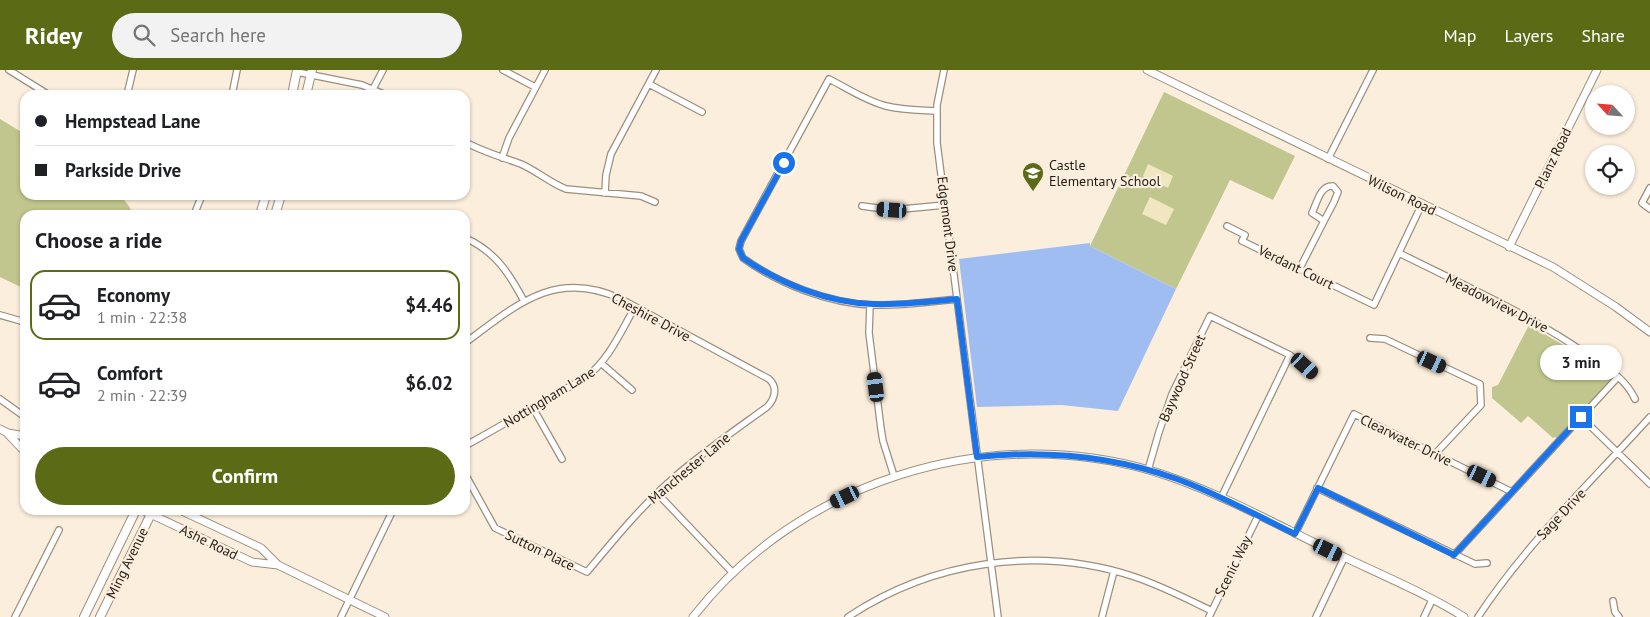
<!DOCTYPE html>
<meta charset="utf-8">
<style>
:root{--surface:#fff;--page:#f2f2f2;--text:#202124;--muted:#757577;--line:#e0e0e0;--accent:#5a6a15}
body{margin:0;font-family:"PT Sans",sans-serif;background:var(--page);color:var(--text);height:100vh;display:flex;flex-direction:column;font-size:19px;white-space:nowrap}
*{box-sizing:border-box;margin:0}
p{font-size:16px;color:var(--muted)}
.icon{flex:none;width:28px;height:28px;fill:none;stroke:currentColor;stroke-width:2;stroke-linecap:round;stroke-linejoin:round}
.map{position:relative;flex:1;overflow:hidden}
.side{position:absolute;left:20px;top:140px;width:450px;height:305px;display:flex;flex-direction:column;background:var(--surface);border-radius:15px;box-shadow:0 1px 4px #0004}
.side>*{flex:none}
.top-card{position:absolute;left:20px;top:20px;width:450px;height:110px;border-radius:15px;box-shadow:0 1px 4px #0004;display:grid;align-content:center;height:110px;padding:0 15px;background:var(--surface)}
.needle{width:32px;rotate:296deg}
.tools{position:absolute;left:1585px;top:15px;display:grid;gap:10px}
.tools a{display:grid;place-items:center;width:50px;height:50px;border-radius:50%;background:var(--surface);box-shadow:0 1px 4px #0004;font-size:25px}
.end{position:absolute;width:22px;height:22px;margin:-11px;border:6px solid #1a73e8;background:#fff;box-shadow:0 0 0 2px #fff}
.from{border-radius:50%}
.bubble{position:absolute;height:35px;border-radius:18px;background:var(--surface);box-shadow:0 1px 4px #0004;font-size:16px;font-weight:800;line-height:35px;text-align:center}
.car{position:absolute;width:15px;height:30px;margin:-15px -8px;border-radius:6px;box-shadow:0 0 4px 1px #0007;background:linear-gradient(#222 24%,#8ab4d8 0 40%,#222 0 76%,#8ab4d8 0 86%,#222 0)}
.top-card b{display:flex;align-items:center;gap:18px;height:48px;font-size:19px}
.top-card b+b{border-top:1px solid var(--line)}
.top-card i{width:12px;height:12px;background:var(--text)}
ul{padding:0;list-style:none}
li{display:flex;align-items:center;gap:15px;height:70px;margin:0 10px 8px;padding:0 5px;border:2px solid transparent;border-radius:15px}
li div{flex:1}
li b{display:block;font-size:19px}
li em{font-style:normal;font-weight:800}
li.on{border-color:var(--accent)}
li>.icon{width:45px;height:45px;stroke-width:1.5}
h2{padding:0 15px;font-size:22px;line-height:60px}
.primary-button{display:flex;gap:10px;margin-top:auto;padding:10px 15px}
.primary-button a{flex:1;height:58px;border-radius:30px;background:var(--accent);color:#fff;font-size:20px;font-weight:800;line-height:58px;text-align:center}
header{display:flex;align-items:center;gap:30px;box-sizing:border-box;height:70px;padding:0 25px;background:var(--accent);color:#fff}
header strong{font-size:24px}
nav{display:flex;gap:28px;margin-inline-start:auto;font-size:18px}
.search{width:350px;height:45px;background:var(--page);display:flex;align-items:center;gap:12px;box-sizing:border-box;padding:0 18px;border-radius:28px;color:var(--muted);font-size:19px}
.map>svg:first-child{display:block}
</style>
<header>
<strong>Ridey</strong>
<div class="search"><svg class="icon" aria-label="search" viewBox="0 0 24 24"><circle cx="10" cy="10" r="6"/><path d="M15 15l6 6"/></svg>Search here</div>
<nav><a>Map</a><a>Layers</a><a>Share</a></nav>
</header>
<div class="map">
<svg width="1650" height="547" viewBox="0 0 1650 547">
<rect width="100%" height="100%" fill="#fceedc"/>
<path fill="#c1c68e" d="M1164 22 1295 86 1273 130 1230 110 1176 219 1090 176Z
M0 49 25 64V125H119C124 130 132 137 132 145H25V219L0 207Z
M1529 255 1618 307 1559 371 1555 367 1553 368 1528 346 1521 353 1492 328V317L1498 315Z"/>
<path fill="#f0e7c1" d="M1148 94 1173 106 1168 118 1143 106Z
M1150 127 1174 139 1166 155 1142 144Z"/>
<path fill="#9fbdf1" d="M1090 173V176L1176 219 1118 341 1062 335 977 337 959 189Z"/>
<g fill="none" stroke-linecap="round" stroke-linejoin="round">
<g stroke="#9c8f7f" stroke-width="8">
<path id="minor" d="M9 0 49 25
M503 0 535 17
M944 0 937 35V73L998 547
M297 2 362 15 386 25
M649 14 702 42
M373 19 383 0
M127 25 133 0
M232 25 237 0
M936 41C919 40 902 40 886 36 866 31 847 18 829 9L741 171 739 179 743 188C779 214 828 233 872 235 901 236 929 232 957 229
M465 72C483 82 502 87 521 94 537 101 550 113 566 119L641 126 655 132
M502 88 509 68 545 0
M1328 89 1373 0
M1650 118 1642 133 1650 139
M605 123 606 105 611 84 656 0
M862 136 892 140 945 135
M194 145 202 125
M1227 156 1245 165 1242 171 1374 235 1422 134
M465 168C495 181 509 203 524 231
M1399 183C1463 215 1529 244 1588 285 1606 297 1626 309 1635 329
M1300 198 1324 151 1312 143C1317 133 1320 115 1333 116L1338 122 1334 132 1324 151
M870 235 869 263 881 359 883 371 894 406
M0 245 21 251 25 254
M1370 268 1385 269 1480 314 1481 335 1435 384
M465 273C515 236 555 198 621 229L769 309C778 317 775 329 767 337 734 361 700 384 669 412 639 439 613 471 587 502L495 458 465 404
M602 294 632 320
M0 329 25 347
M533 338 562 389
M1581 347 1650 414
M465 376 585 308C609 290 620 263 635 237
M1148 400 1159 362 1172 324 1210 246 1290 285 1313 304
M1317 418 1475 494 1487 493
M657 423 733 503
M1221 428 1290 285
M1295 464 1354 344 1512 422
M1454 485 1618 307
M1613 531 1615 542 1619 547
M15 547 59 460
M341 547 393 440
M848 547C932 491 1038 475 1135 507 1162 516 1187 529 1212 541
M1102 547 1114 501
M1209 547 1258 446
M1316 547 1344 488
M1424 547 1432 530
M1478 547C1526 474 1591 412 1650 347"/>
</g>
<g stroke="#9c8f7f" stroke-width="9">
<path id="tertiary" d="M1147 0 1553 197 1616 237 1650 262
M1509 177 1597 0
M0 359 8 363 25 366
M8 364 25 382
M142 440 252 492 278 495 261 478 180 440
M278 495 385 547
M693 547C798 412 985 353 1149 400 1210 418 1268 450 1325 478 1370 500 1422 521 1464 547"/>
</g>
<g stroke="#9c8f7f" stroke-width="10">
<path id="secondary" d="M292 25 297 0
M306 25 312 0
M260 145 266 125
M275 145 281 125
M84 547 136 440
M100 547 153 440"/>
</g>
<use href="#minor" stroke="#fff" stroke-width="5.5"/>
<use href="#tertiary" stroke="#fff" stroke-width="7"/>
<use href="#secondary" stroke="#fff" stroke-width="8"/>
</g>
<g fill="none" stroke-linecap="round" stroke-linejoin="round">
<path stroke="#1a73e8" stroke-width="6" d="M784 93 741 171 739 179 743 188C779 213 828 233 873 234 901 235 929 232 957 229L977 387C1045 380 1113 386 1177 409 1218 424 1256 445 1295 464L1318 418 1454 485 1581 347"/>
</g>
<defs>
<g id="school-pin" transform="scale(1.125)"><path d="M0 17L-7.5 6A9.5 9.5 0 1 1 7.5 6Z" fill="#5a6a15" stroke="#fceedc"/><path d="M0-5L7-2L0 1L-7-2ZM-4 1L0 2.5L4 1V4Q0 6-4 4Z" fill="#fff"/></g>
</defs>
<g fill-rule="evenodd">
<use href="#school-pin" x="1033" y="103"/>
</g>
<g text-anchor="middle" stroke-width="4.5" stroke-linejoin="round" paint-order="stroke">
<g font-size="14" fill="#221d17" stroke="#fceedc">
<text transform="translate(1553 88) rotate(-64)" y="5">Planz Road</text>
<text transform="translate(1402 125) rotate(26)" y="5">Wilson Road</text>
<text transform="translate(948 154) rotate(83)" y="5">Edgemont Drive</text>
<text transform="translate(1296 197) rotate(26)" y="5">Verdant Court</text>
<text transform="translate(1497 233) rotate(27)" y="5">Meadowview Drive</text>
<text transform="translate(651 247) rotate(28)" y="5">Cheshire Drive</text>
<text transform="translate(1182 308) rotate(-66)" y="5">Baywood Street</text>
<text transform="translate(549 327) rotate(-31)" y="5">Nottingham Lane</text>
<text transform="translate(1406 370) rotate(26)" y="5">Clearwater Drive</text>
<text transform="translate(689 398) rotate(-40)" y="5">Manchester Lane</text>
<text transform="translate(1561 444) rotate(-47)" y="5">Sage Drive</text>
<text transform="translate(209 472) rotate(26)" y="5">Ashe Road</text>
<text transform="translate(540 480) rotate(26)" y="5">Sutton Place</text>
<text transform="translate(127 493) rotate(-64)" y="5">Ming Avenue</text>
<text transform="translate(1233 496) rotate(-64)" y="5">Scenic Way</text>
</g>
<g font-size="14" fill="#221d17" stroke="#fceedc" text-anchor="start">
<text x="1049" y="100">Castle<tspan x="1049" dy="16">Elementary School</tspan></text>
</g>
</g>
</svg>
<div class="tools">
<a><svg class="needle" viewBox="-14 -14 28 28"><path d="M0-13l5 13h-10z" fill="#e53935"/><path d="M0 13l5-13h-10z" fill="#757577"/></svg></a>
<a><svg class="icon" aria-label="locate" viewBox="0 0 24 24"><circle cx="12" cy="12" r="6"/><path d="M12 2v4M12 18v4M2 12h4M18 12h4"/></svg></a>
</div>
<i class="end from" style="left:784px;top:93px"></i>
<i class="end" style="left:1581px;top:347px"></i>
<div class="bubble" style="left:1540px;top:275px;width:82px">3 min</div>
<i class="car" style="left:892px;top:140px;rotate:274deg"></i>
<i class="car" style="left:1432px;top:292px;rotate:115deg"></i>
<i class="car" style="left:1305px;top:296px;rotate:132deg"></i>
<i class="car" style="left:876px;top:317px;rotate:353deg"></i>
<i class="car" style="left:1482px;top:406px;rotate:116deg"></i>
<i class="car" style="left:845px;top:427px;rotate:244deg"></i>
<i class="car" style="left:1328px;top:480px;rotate:116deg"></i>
<div class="top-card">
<b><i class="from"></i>Hempstead Lane</b>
<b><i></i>Parkside Drive</b>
</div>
<section class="side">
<h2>Choose a ride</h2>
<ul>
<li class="on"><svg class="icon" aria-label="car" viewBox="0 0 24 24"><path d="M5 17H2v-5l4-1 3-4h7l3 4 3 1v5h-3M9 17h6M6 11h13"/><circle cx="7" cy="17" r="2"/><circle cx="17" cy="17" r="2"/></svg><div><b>Economy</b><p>1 min · 22:38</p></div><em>$4.46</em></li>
<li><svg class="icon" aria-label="car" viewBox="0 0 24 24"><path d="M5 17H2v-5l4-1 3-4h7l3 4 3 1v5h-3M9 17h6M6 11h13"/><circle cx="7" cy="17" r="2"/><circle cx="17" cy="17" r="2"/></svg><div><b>Comfort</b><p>2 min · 22:39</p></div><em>$6.02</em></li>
</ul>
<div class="primary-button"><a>Confirm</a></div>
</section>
</div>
